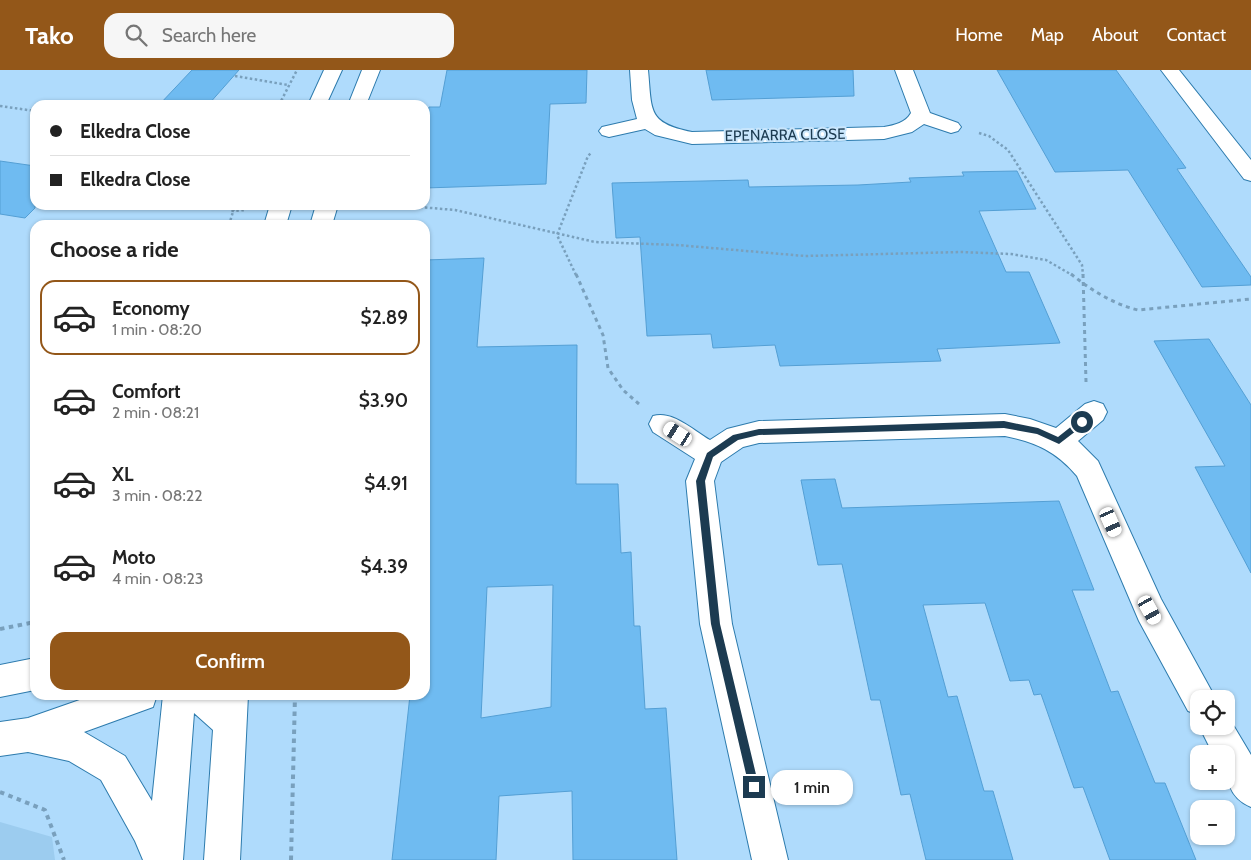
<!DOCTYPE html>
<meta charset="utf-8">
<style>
:root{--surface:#fff;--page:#f6f6f6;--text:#222;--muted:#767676;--line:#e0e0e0;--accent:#935719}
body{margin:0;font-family:Cabin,sans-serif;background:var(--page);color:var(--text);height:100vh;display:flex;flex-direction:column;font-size:19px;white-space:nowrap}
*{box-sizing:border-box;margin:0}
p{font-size:16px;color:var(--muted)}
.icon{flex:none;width:28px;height:28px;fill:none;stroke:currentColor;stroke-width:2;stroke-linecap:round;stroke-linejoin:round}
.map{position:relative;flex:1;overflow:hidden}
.details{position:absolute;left:30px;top:150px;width:400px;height:480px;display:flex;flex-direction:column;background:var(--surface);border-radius:15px;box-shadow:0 1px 4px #0004}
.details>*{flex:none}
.guide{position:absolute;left:30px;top:30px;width:400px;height:110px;border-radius:15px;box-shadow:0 1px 4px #0004;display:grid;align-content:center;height:110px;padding:0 20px;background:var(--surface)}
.fabs{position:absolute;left:1190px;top:620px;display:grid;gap:10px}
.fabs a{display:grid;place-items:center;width:45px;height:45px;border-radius:10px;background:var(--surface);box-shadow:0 1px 4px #0004;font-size:25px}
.end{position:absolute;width:22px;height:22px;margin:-11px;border:6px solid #1c3b51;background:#fff;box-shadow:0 0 0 2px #fff}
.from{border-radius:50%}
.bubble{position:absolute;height:35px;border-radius:15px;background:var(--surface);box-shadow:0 1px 4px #0004;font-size:16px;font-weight:600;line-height:35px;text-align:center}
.car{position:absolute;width:15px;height:30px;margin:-15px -8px;border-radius:6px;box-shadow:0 0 4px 1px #0007;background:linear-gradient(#fff 24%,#345 0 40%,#fff 0 76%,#345 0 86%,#fff 0)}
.guide b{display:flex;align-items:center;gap:18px;height:48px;font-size:19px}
.guide b+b{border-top:1px solid var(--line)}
.guide i{width:12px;height:12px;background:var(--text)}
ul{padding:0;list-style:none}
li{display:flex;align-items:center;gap:15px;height:75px;margin:0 10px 8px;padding:0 10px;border:2px solid transparent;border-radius:15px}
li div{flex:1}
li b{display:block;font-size:19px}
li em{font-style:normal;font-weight:600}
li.on{border-color:var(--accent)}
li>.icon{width:45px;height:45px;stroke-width:1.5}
h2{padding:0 20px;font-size:22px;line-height:60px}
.action{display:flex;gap:10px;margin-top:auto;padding:10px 20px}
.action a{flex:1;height:58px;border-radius:15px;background:var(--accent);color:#fff;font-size:20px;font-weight:600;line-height:58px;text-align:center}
header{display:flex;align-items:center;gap:30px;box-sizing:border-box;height:70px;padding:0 25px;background:var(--accent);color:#fff}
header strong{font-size:24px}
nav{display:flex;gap:28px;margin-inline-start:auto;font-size:18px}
.search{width:350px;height:45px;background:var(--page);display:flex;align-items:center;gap:12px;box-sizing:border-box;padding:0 18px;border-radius:15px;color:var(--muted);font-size:19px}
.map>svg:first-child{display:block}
</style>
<header>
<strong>Tako</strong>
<div class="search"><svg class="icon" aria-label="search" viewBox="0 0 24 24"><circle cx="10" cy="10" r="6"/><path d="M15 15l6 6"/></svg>Search here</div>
<nav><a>Home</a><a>Map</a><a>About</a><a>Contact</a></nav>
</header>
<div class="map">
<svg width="1251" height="790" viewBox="0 0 1251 790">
<rect width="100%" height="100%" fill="#afdbfc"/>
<path fill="#9cccef" d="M0 752 52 767 55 790H0Z"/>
<path fill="#6fbbf1" stroke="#549fd4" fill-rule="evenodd" d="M192 0H239L208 35H159Z
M447 0H587L586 33 550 34 546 114 425 118V58L429 37H440Z
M706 0H853L854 26 712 30Z
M997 0H1116L1186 98 1177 99 1251 207V215L1202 217 1128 100 1055 102Z
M0 91 35 96V138L25 148 0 144Z
M1017 101 1036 139 979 141 1006 202H1029L1060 273 937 279 941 291 780 296 775 275 713 278 711 264 647 266 640 167 616 168 612 113 748 110 749 117 858 115 911 112 909 108 964 106 962 102Z
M484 188 477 277 577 275 576 414H618L621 483 631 482 634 556H640L645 639 666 638 677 790H573L572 721 499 726 496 790H392L410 625H425V190ZM553 515 551 637 481 648 487 517Z
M1209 269 1251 335V503L1195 397 1225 396 1154 271Z
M835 409 842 438 1059 431 1094 520H1072L1111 622 1118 621 1155 713H1165L1196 790H1110L1083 717 1074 718 1041 624 1034 625 1029 610 1010 611 985 533 923 535 948 627 957 626 984 721H993L1013 790H926L910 724 901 725 880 630H871L842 494 818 495 801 410Z"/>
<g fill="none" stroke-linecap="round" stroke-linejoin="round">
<g stroke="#2d7bad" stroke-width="2">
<path id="minor" d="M324 0H342L326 35H308Z
M362 0H380L366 35H348Z
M630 0H648C652 41 647 53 692 62L884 57C895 55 905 53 911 43L895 0H913L930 43 958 53 961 57 958 61 951 63 924 54 912 62 884 69 692 74 655 65 645 59 609 67 602 65 599 61 602 57 637 49 632 30Z
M1161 0H1179L1251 90V111L1244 109Z
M270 135H292L286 155H264Z
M316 135H338L332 155H310Z
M1094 331 1103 334 1107 342 1103 350 1078 371 1098 391 1161 529 1216 629H1199V645L1188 641 1139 551 1077 406C1057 382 1036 372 1005 366L759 373 743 377 721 392 714 411 732 554 788 790H752L700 554 686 411 695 389 653 362 649 354 653 346C672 340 693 360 710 370L727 359 759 351 1005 344 1030 349 1056 358 1085 334Z
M35 588V620L0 627V595Z
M94 625H157L153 637 84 662 125 686 152 731 163 625H248L240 790H204L213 660 194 643 183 790H143L135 771 101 710 69 691 28 682 0 686V652L28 648Z
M1226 643 1251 685V737C1227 727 1226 707 1226 684H1213L1199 656H1226Z"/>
</g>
<path stroke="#79a0bd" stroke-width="2.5" stroke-dasharray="2.5 2.5" stroke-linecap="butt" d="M235 6 288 15
M279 35 297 0
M0 36 35 41
M979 63 989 66 1008 80 1082 195 1083 205
M223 135 233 141 246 140
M395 135 455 140 595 172 677 175 805 186 961 182 1011 184 1046 190 1072 205
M229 155 235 135
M576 205 557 165 588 86 592 82"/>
<path stroke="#79a0bd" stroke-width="3" stroke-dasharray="4 4" stroke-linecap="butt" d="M576 204 603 265 608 298 623 320 639 334
M1071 204C1091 220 1113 234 1138 240L1251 229
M1083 204 1086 312"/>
<path stroke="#79a0bd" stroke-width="4" stroke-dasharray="4.5 4.5" stroke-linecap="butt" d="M0 559 35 552
M0 722 45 740 64 790
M291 790 295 625"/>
<use href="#minor" fill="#fff" fill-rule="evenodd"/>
</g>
<path fill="#1c3b51" d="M1082 348 1085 349V354L1059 374 1037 364 1004 358 759 365 738 370 713 387 705 411 720 554 759 717 757 721 754 722 750 721 711 554 696 411 707 383 733 365 759 359 1004 351 1038 358 1058 367Z"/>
<g text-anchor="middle" stroke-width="4" stroke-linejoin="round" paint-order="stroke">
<g font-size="15" fill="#1c3b51" stroke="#c9e6fc">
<text transform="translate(785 65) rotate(-1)" y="5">EPENARRA CLOSE</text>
</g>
</g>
</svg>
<div class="fabs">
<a><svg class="icon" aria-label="locate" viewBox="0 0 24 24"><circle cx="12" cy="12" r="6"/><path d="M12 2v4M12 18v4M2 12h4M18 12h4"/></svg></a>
<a>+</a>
<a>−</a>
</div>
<i class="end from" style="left:1082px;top:352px"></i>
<i class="end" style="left:754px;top:717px"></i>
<div class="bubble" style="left:771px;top:700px;width:82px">1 min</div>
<i class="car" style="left:678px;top:364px;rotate:303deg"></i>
<i class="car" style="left:1111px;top:452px;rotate:156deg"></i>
<i class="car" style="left:1150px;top:540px;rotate:151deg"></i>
<div class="guide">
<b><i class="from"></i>Elkedra Close</b>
<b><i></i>Elkedra Close</b>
</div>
<section class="details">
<h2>Choose a ride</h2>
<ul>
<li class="on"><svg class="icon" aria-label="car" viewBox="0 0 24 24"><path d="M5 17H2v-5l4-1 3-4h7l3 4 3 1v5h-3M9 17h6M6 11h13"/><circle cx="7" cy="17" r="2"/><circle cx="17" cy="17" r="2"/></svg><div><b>Economy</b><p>1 min · 08:20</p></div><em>$2.89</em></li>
<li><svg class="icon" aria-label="car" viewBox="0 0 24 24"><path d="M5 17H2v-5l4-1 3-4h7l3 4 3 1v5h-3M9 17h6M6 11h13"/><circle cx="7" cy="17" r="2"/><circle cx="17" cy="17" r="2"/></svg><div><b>Comfort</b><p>2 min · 08:21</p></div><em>$3.90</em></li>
<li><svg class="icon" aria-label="car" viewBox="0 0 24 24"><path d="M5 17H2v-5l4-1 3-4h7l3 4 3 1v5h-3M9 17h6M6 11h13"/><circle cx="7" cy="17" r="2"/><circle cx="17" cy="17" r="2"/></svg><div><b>XL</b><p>3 min · 08:22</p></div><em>$4.91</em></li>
<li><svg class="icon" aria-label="car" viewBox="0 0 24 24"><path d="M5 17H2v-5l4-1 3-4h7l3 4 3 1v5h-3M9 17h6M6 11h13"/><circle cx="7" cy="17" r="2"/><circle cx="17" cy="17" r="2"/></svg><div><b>Moto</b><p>4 min · 08:23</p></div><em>$4.39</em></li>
</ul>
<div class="action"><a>Confirm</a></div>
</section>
</div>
